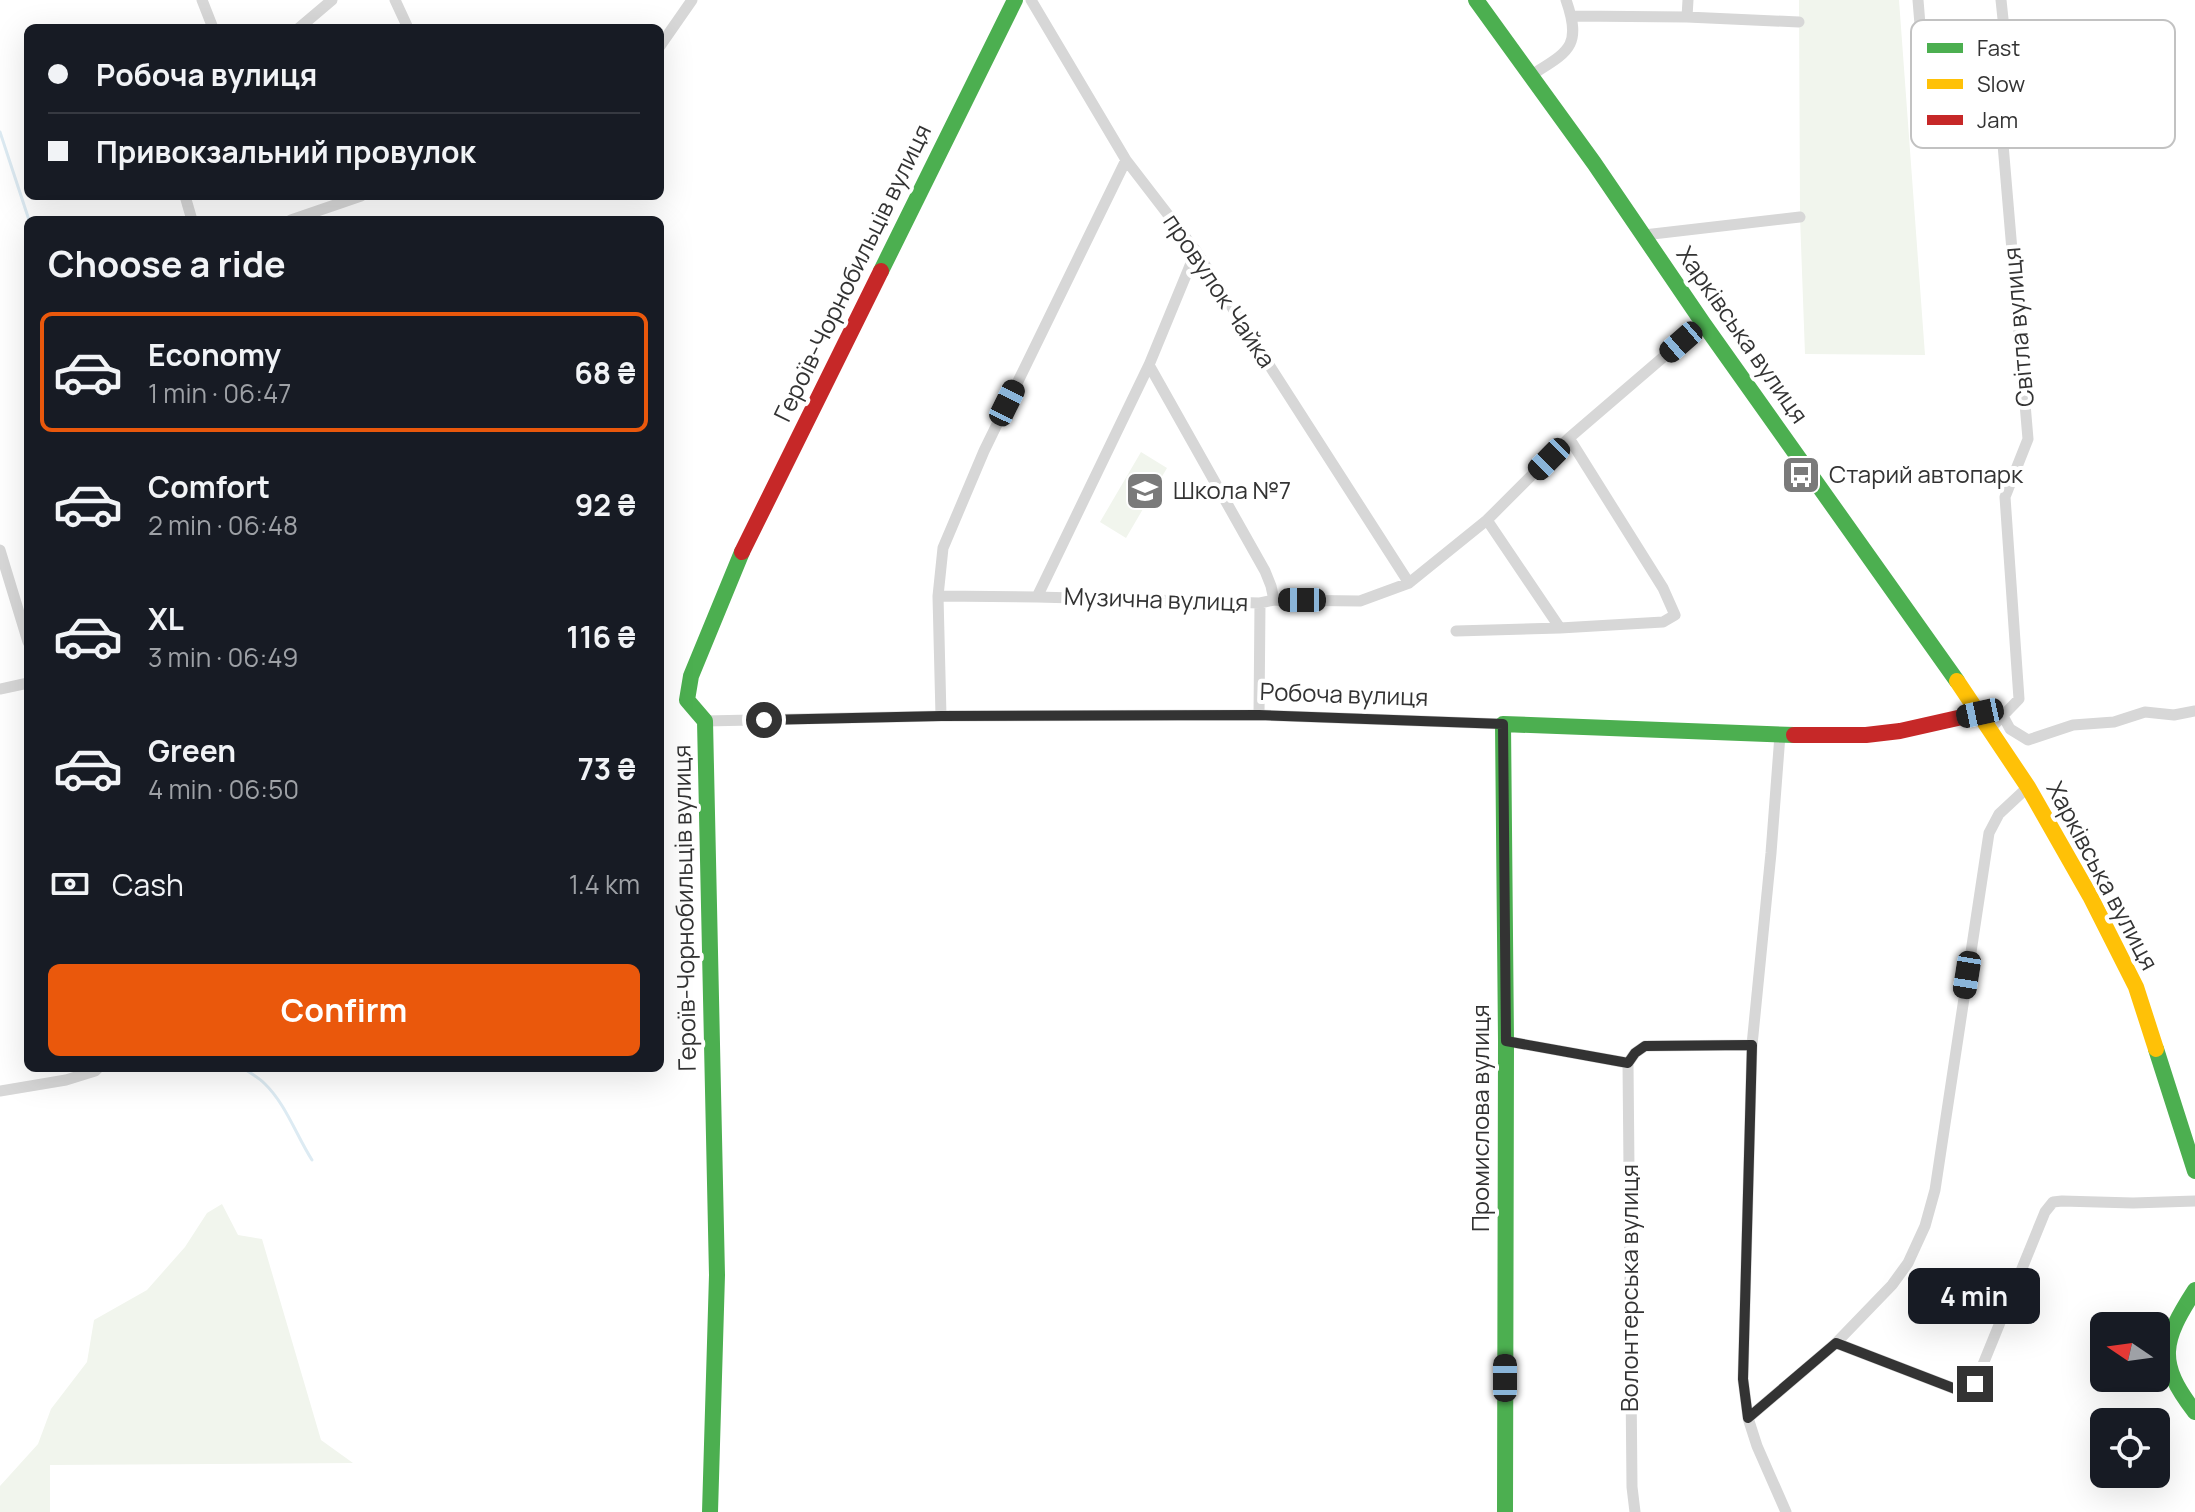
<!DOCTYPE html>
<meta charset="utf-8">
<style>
:root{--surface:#171b24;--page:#20242c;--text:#f1f3f6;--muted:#9ea1a6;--line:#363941;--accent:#ea580c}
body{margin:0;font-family:Manrope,sans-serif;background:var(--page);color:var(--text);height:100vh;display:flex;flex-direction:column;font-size:30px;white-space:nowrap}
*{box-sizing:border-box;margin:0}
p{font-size:26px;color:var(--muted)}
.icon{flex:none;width:44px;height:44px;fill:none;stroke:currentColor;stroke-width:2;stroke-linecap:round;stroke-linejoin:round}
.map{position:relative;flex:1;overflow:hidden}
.details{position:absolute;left:24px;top:216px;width:640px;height:856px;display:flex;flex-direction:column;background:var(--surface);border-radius:12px;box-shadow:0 8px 32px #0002}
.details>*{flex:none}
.guide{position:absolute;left:24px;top:24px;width:640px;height:176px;border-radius:12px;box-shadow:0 8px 32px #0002;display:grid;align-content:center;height:176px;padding:0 24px;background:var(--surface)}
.needle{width:52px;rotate:283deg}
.buttons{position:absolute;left:2090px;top:1312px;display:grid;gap:16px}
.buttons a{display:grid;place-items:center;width:80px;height:80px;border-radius:12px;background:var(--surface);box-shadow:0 8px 32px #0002;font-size:40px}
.end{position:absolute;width:36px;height:36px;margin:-18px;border:10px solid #333;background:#fff;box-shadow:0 0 0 4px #fff}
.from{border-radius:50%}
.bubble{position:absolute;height:56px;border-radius:12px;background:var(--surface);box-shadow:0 8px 32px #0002;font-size:26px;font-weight:700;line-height:56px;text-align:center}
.car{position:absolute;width:24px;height:48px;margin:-24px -12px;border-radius:10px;box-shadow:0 0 6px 2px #0007;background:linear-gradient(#222 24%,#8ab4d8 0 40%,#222 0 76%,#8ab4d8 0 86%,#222 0)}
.guide b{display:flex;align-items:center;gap:28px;height:76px;font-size:30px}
.guide b+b{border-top:2px solid var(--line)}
.guide i{width:20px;height:20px;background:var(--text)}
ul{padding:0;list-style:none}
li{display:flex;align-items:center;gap:24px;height:120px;margin:0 16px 12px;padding:0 8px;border:4px solid transparent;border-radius:12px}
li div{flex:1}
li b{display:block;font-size:30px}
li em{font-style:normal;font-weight:700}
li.active{border-color:var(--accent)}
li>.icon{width:72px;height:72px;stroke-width:1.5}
h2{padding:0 24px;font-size:36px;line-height:96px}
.pay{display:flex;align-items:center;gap:20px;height:88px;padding:0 24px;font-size:30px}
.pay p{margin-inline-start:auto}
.primary-button{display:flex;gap:16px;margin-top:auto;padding:16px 24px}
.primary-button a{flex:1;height:92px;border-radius:12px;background:var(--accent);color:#fff;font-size:32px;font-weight:700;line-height:92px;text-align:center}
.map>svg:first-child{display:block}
</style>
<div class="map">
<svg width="2195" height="1512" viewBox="0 0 2195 1512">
<rect width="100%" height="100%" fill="#fff"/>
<path fill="#f1f5ed" d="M1799 0H1899L1925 355 1805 354 1800 217Z
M1141 452 1167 468 1126 538 1100 522Z
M222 1204 238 1235 262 1239 321 1440 353 1463 50 1465V1512H0V1486L38 1444 51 1409 87 1362 94 1320 147 1290 185 1247 207 1213Z"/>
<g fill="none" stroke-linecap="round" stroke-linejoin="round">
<path stroke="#ddebf3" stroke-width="3" d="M0 132 29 220
M243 1068C250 1073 258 1077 264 1083 286 1104 296 1135 312 1160"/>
<path stroke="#d7d7d7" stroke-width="11" d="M202 0 213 28
M395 0 408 28
M1031 0 1126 160 1196 251 1409 583
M1918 0 1922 49 1995 50 2028 439 2005 497 2019 699 1990 729
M1572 16 1687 17 1799 22
M1687 17 1688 0
M299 28 332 0
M660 46 692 0
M1995 50 2005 38 2001 0
M1530 76C1567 52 1583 48 1566 0
M185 196 192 220
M291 220 361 196
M1644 235 1800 217
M1149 365 1265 571 1271 586 1274 600
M1487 520 1560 628
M0 550 28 642
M938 596 1037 597 1260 603 1274 600 1360 601 1409 583 1487 520 1569 438 1703 323
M1037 597 1149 365 1196 251
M1456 631 1560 628 1663 622 1675 615 1663 588 1569 438
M0 689 28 683
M1259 715 1260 603
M941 716 938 596 943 548 984 451 1126 160
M2003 716 2010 729 2028 740 2073 725 2114 722 2145 712 2174 715 2195 711
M705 721 941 716 1259 715 1503 724
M1780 735 1771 853 1752 1045 1743 1379 1748 1418 1757 1446 1786 1512
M1506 1041 1628 1063 1635 1053 1645 1046 1752 1045
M1628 1063 1632 1487 1635 1512
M0 1091 66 1080 95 1071 98 1068
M1836 1343 1958 1390H1967L1975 1384 2045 1212 2053 1202 2062 1201 2133 1203 2195 1201
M1748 1418 1836 1343 1892 1285 1908 1263 1925 1226 1935 1190 1989 833 1999 814 2028 787"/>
<path stroke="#4caf50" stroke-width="16" d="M1476 0 1594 163 1703 323 1957 681
M881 271 1015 0
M2156 1049 2195 1171
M2195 1290C2162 1341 2156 1362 2195 1412
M710 1512 717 1275 705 721 687 700 691 676 742 552
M1505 1512 1506 1041 1503 724 1794 735"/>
<path stroke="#ffc107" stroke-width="16" d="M1957 681 2028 787 2090 896 2136 987 2156 1049"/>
<path stroke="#c62828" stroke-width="16" d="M742 552 881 271
M1794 735H1866L1900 731 1980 713"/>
</g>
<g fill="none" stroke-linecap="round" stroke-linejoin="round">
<path stroke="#333" stroke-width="10" d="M764 720 941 716 1259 715 1503 724 1506 1041 1628 1063 1635 1053 1645 1046 1752 1045 1743 1379 1748 1418 1836 1343 1958 1390H1967L1975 1384"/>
</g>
<defs>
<g id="bus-square" transform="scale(2)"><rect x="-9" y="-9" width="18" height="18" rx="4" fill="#7a7a7a" stroke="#fff"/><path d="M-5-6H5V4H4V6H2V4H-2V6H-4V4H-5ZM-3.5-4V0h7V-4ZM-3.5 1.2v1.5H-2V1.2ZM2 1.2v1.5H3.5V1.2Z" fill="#fff"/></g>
<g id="school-square" transform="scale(2)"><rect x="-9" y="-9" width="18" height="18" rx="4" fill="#7a7a7a" stroke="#fff"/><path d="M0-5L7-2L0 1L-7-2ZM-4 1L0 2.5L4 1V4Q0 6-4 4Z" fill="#fff"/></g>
</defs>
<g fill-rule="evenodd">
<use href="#bus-square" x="1801" y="475"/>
<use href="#school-square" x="1145" y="491"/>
</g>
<g text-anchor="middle" stroke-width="8" stroke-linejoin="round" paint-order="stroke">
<g font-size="24" fill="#333" stroke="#fff">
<text transform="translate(853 273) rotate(-64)" y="8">Героїв-Чорнобильців вулиця</text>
<text transform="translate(1219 291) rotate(56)" y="8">провулок Чайка</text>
<text transform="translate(2019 327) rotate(-95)" y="8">Світла вулиця</text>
<text transform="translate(1742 335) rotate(55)" y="8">Харківська вулиця</text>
<text transform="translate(1156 600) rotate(2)" y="8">Музична вулиця</text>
<text transform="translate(1344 695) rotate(2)" y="8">Робоча вулиця</text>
<text transform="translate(2102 876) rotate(62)" y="8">Харківська вулиця</text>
<text transform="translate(685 908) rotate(-91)" y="8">Героїв-Чорнобильців вулиця</text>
<text transform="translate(1481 1118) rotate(-90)" y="8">Промислова вулиця</text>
<text transform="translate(1630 1288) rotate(-90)" y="8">Волонтерська вулиця</text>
</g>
<g font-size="24" fill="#333" stroke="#fff" text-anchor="start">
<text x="1829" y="483">Старий автопарк</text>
<text x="1173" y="499">Школа №7</text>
</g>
</g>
<rect x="1911" y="20" width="264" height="128" rx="12" fill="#fff" stroke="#c2c2c2" stroke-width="2"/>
<rect x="1927" y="43" width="36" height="10" fill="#4caf50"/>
<rect x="1927" y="79" width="36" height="10" fill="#ffc107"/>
<rect x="1927" y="115" width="36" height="10" fill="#c62828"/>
<g font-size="22" fill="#333">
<text x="1977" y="56">Fast</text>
<text x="1977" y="92">Slow</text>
<text x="1977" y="128">Jam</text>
</g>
</svg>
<div class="buttons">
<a><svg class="needle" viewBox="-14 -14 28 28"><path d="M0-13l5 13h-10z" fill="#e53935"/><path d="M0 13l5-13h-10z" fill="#9ea1a6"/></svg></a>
<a><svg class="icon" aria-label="locate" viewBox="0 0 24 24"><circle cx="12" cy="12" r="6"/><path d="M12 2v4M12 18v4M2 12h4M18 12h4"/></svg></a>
</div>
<i class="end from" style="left:764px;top:720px"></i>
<i class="end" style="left:1975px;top:1384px"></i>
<div class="bubble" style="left:1908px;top:1268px;width:132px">4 min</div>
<i class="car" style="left:1681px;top:342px;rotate:229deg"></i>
<i class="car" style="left:1007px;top:403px;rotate:26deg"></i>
<i class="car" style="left:1549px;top:459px;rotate:225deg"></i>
<i class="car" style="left:1302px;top:600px;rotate:270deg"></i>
<i class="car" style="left:1980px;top:713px;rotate:258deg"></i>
<i class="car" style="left:1967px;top:975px;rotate:189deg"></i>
<i class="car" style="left:1505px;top:1378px;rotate:0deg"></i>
<div class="guide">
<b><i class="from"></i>Робоча вулиця</b>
<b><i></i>Привокзальний провулок</b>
</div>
<section class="details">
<h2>Choose a ride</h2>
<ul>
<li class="active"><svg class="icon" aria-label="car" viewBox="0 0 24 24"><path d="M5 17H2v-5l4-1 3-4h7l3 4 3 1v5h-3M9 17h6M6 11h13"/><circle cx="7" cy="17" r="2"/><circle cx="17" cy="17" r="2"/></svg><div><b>Economy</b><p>1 min · 06:47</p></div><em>68 ₴</em></li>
<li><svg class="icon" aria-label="car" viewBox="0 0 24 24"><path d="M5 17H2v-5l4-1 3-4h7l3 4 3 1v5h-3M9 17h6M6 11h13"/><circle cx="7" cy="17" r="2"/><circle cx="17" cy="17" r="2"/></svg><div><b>Comfort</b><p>2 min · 06:48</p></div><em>92 ₴</em></li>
<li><svg class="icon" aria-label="car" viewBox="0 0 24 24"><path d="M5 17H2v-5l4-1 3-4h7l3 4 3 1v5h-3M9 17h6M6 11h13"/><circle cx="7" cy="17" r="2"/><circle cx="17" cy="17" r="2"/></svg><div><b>XL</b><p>3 min · 06:49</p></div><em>116 ₴</em></li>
<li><svg class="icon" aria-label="car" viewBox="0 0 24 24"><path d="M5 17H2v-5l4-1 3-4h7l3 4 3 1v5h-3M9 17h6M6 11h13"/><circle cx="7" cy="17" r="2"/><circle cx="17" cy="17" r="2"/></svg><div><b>Green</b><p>4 min · 06:50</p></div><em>73 ₴</em></li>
</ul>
<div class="pay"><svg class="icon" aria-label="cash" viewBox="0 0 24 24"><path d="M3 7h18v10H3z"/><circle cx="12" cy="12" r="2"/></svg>Cash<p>1.4 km</p></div>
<div class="primary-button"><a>Confirm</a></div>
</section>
</div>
